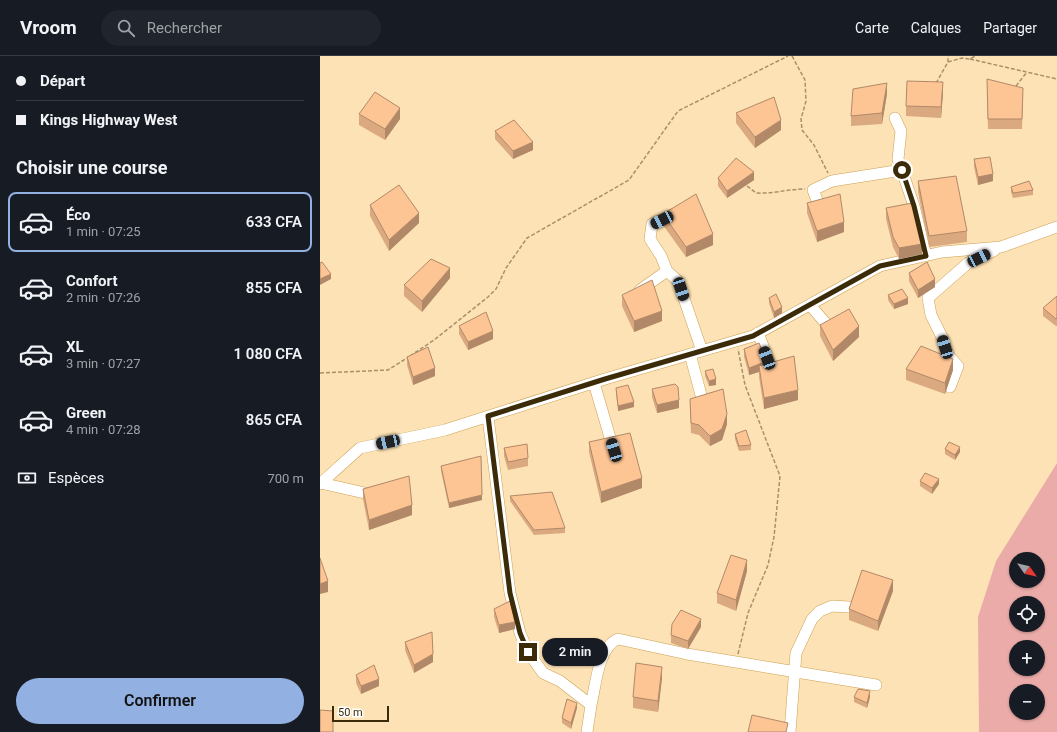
<!DOCTYPE html>
<html lang="fr">
<meta charset="utf-8">
<style>
:root{--surface:#171b24;--page:#20242c;--text:#f1f3f6;--muted:#9ea1a6;--line:#363941;--accent:#92b0e2}
body{margin:0;font-family:Roboto,sans-serif;background:var(--page);color:var(--text);height:100vh;display:flex;flex-direction:column;font-size:15px;white-space:nowrap}
*{box-sizing:border-box;margin:0}
p{font-size:13px;color:var(--muted)}
.icon{flex:none;width:22px;height:22px;fill:none;stroke:currentColor;stroke-width:2;stroke-linecap:round;stroke-linejoin:round}
.map{position:relative;flex:1;overflow:hidden}
.details{display:flex;flex-direction:column;background:var(--surface);width:320px}
.details>*{flex:none}
.guide{display:grid;align-content:center;height:88px;padding:0 16px;background:var(--surface)}
.needle{width:26px;rotate:124deg}
.controls{position:absolute;left:689px;top:496px;display:grid;gap:8px}
.controls a{display:grid;place-items:center;width:36px;height:36px;border-radius:50%;background:var(--surface);box-shadow:0 1px 3px #0004;font-size:20px}
.scale{position:absolute;left:12px;bottom:10px;width:57px;box-sizing:border-box;padding-left:4px;border:2px solid #3c2b08;border-top:0;font-size:11px;line-height:14px;white-space:nowrap;color:#3c2b08;-webkit-text-stroke:3px #fff;paint-order:stroke}
.end{position:absolute;width:18px;height:18px;margin:-9px;border:5px solid #3c2b08;background:#fff;box-shadow:0 0 0 2px #fff}
.from{border-radius:50%}
.bubble{position:absolute;height:28px;border-radius:14px;background:var(--surface);box-shadow:0 1px 3px #0004;font-size:13px;font-weight:600;line-height:28px;text-align:center}
.car{position:absolute;width:12px;height:24px;margin:-12px -6px;border-radius:5px;box-shadow:0 0 3px 1px #0007;background:linear-gradient(#222 24%,#8ab4d8 0 40%,#222 0 76%,#8ab4d8 0 86%,#222 0)}
.guide b{display:flex;align-items:center;gap:14px;height:38px;font-size:15px}
.guide b+b{border-top:1px solid var(--line)}
.guide i{width:10px;height:10px;background:var(--text)}
ul{padding:0;list-style:none}
li{display:flex;align-items:center;gap:12px;height:60px;margin:0 8px 6px;padding:0 8px;border:2px solid transparent;border-radius:8px}
li div{flex:1}
li b{display:block;font-size:15px}
li em{font-style:normal;font-weight:600}
li.selected{border-color:var(--accent)}
li>.icon{width:36px;height:36px;stroke-width:1.5}
h2{padding:0 16px;font-size:18px;line-height:48px}
.pay{display:flex;align-items:center;gap:10px;height:44px;padding:0 16px;font-size:15px}
.pay p{margin-inline-start:auto}
.button{display:flex;gap:8px;margin-top:auto;padding:8px 16px}
.button a{flex:1;height:46px;border-radius:24px;background:var(--accent);color:#111;font-size:16px;font-weight:600;line-height:46px;text-align:center}
header{display:flex;align-items:center;gap:24px;box-sizing:border-box;height:56px;padding:0 20px;background:var(--surface);border-bottom:1px solid var(--line)}
header strong{font-size:19px}
nav{display:flex;gap:22px;margin-inline-start:auto;font-size:14px}
.search{width:280px;height:36px;background:var(--page);display:flex;align-items:center;gap:10px;box-sizing:border-box;padding:0 14px;border-radius:22px;color:var(--muted);font-size:15px}
main{display:flex;flex:1;min-height:0}
.map>svg:first-child{display:block}
</style>
<header>
<strong>Vroom</strong>
<div class="search"><svg class="icon" aria-label="search" viewBox="0 0 24 24"><circle cx="10" cy="10" r="6"/><path d="M15 15l6 6"/></svg>Rechercher</div>
<nav><a>Carte</a><a>Calques</a><a>Partager</a></nav>
</header>
<main>
<section class="details">
<div class="guide">
<b><i class="from"></i>Départ</b>
<b><i></i>Kings Highway West</b>
</div>
<h2>Choisir une course</h2>
<ul>
<li class="selected"><svg class="icon" aria-label="car" viewBox="0 0 24 24"><path d="M5 17H2v-5l4-1 3-4h7l3 4 3 1v5h-3M9 17h6M6 11h13"/><circle cx="7" cy="17" r="2"/><circle cx="17" cy="17" r="2"/></svg><div><b>Éco</b><p>1 min · 07:25</p></div><em>633 CFA</em></li>
<li><svg class="icon" aria-label="car" viewBox="0 0 24 24"><path d="M5 17H2v-5l4-1 3-4h7l3 4 3 1v5h-3M9 17h6M6 11h13"/><circle cx="7" cy="17" r="2"/><circle cx="17" cy="17" r="2"/></svg><div><b>Confort</b><p>2 min · 07:26</p></div><em>855 CFA</em></li>
<li><svg class="icon" aria-label="car" viewBox="0 0 24 24"><path d="M5 17H2v-5l4-1 3-4h7l3 4 3 1v5h-3M9 17h6M6 11h13"/><circle cx="7" cy="17" r="2"/><circle cx="17" cy="17" r="2"/></svg><div><b>XL</b><p>3 min · 07:27</p></div><em>1 080 CFA</em></li>
<li><svg class="icon" aria-label="car" viewBox="0 0 24 24"><path d="M5 17H2v-5l4-1 3-4h7l3 4 3 1v5h-3M9 17h6M6 11h13"/><circle cx="7" cy="17" r="2"/><circle cx="17" cy="17" r="2"/></svg><div><b>Green</b><p>4 min · 07:28</p></div><em>865 CFA</em></li>
</ul>
<div class="pay"><svg class="icon" aria-label="cash" viewBox="0 0 24 24"><path d="M3 7h18v10H3z"/><circle cx="12" cy="12" r="2"/></svg>Espèces<p>700 m</p></div>
<div class="button"><a>Confirmer</a></div>
</section>
<div class="map">
<svg width="737" height="676" viewBox="0 0 737 676">
<rect width="100%" height="100%" fill="#fde2b5"/>
<path fill="#ebaba9" fill-rule="evenodd" d="M737 407V676H659L658 561 676 505ZM696 503H718V525H696ZM696 547H718V569H696ZM696 591H718V613H696ZM696 635H718V657H696Z"/>
<g fill="none" stroke-linecap="round" stroke-linejoin="round">
<g stroke="#cca153" stroke-width="12">
<path id="minor" d="M575 62 581 75 578 103 594 150 606 200
M356 157 332 168 330 183 341 200 347 215 358 225 382 295
M502 157 493 134 512 125 582 114
M320 234 347 215
M490 249 514 277
M438 277 455 321
M370 298 385 354
M274 327 294 395
M630 331 638 310 628 299 623 283 611 259 608 242 648 207 675 194
M168 361 190 537 200 577 208 596 223 617 240 625 271 649 267 676
M1 427 58 440
M0 428 40 392 125 374 285 323 433 280 560 210 622 196 681 191 737 171
M271 649C276 629 278 591 298 583L367 598 556 629
M470 676 476 597 492 563 500 555 512 550 529 551"/>
</g>
<path stroke="#a89169" stroke-width="1.5" stroke-dasharray="4 2" stroke-linecap="butt" d="M472 0 485 24 486 45 481 63 482 74 494 89 508 117
M650 3 737 23
M628 6 642 2 650 3 655 0
M616 27 628 6V0
M696 30 707 16
M427 130 436 137C453 138 468 133 485 133
M90 300 114 284 168 241 176 233 186 212 207 182 309 124 358 55 468 0
M0 317 68 314 87 302
M418 598 428 557 448 509 454 481 460 420 425 329 418 293"/>
<use href="#minor" stroke="#fff" stroke-width="11"/>
</g>
<path fill="#daa97f" d="M667 33 703 42 702 73H668Z
M623 37 621 62 586 60V50Z
M567 38 562 68 531 70V60Z
M416 57 461 74 435 92 416 67Z
M39 58 80 63 65 84 39 69Z
M175 75 213 94 193 103 175 83Z
M654 103 673 125 658 129 654 111Z
M398 122 434 124 407 142 398 130Z
M598 125 647 175V186L609 191 598 136Z
M691 131 713 134V139L693 142 691 136Z
M487 147 524 176 497 186 487 157Z
M50 149 99 167 69 195 50 160Z
M566 152 602 198 579 203 573 191 566 163Z
M343 158 393 189 366 201 343 169Z
M589 217 615 231 598 242 589 225Z
M130 222 102 256 84 240V229Z
M302 239 342 265 314 276 302 250Z
M568 239 588 248 574 253 568 244Z
M737 240V270H736L723 260V252Z
M449 242 462 257 454 262 449 247Z
M500 269 539 281 513 305 500 280Z
M139 270 173 283 148 294 139 278Z
M424 293 447 308 478 344 444 353 439 321V316L429 319 424 301Z
M87 301 115 320 93 329 87 309Z
M586 313 633 314 625 338 586 324Z
M385 315 396 329 389 330 385 320Z
M296 332 314 351 298 355 296 337Z
M332 333 359 352 337 357 332 341Z
M370 343 407 368 402 384 390 390 379 379 371 377 370 354Z
M415 378 431 389V394L419 395 415 383Z
M269 386 322 432 281 447 269 396Z
M184 392 208 402V410L188 414 184 400Z
M625 393 640 396 635 404 625 398Z
M121 410 162 444 129 452 121 415Z
M600 425 619 428 612 438 600 430Z
M43 433 92 459 49 474 43 443Z
M190 440 245 472V477L214 479 190 445Z
M427 515 416 555 397 547V537Z
M573 535 558 575 529 564V553Z
M174 553 195 573 179 577 174 561Z
M381 571 368 593 351 587V579Z
M85 586 113 606 94 617 85 594Z
M36 619 59 630 41 638 36 627Z
M342 622 338 656 313 652V641Z
M534 641H550L547 652 534 646Z
M257 652 251 673 242 667V662Z"/>
<path fill="#b18968" d="M623 26V37L621 62V51Z
M567 27V38L562 68V57Z
M80 52V63L65 84V73Z
M461 64V74L435 92V81Z
M213 86V94L193 103V95Z
M434 116V124L407 142V135Z
M673 118V125L658 129V121Z
M99 157V167L69 195V184Z
M524 166V176L497 186V175Z
M393 178V189L366 201V191Z
M602 188V198L579 203V192Z
M130 212V222L102 256V245Z
M11 218V223L0 229V223Z
M615 223V231L598 242V234Z
M588 242V248L574 253V248Z
M462 251V257L454 262V256Z
M342 255V265L314 276V265Z
M539 270V281L513 305V294Z
M173 275V283L148 294V286Z
M633 303V314L625 338V327Z
M447 305V313L439 310V316L429 319V312Z
M115 312V320L93 329V321Z
M396 323V329L389 330V325Z
M478 334V344L444 353V342Z
M359 344V352L337 357V349Z
M314 346V351L298 355V350Z
M407 358V368L402 384 390 390V380Z
M640 391V396L635 404V399Z
M322 422V432L281 447V436Z
M619 423V428L612 438V432Z
M162 439V444L129 452V447Z
M92 449V459L49 474V464Z
M427 504V515L416 555V544Z
M573 524V535L558 575V565Z
M8 525V536L0 538V528Z
M381 563V571L368 593V585Z
M195 566V573L179 577V569Z
M113 598V606L94 617V609Z
M342 611V622L338 656V645Z
M59 623V630L41 638V630Z
M550 635V641L547 652V647Z
M257 647V652L251 673V667Z"/>
<path fill="#fdc494" stroke="#b18968" d="M667 23 703 32 702 63H668Z
M587 25 623 26 621 51 586 50Z
M567 27 562 57 531 60 533 33Z
M55 36 80 52 65 73 39 58Z
M454 41 461 64 435 81 416 57Z
M194 64 213 86 193 95 175 75Z
M670 101 673 118 658 121 654 103Z
M416 102 434 116 407 135 398 122Z
M636 120 647 175 609 180 598 125Z
M709 125 713 134 693 137 691 131Z
M79 129 99 157 69 184 50 149Z
M376 138 393 178 366 191 343 158Z
M520 138 524 166 497 175 487 147Z
M592 147 602 188 579 192 573 181 566 152Z
M111 203 130 212 102 245 84 229Z
M2 206 11 218 0 223V207Z
M607 206 615 223 598 234 589 217Z
M332 224 342 255 314 265 302 239Z
M582 233 588 242 574 248 568 239Z
M456 238 462 251 454 256 449 242Z
M737 240V262L736 263 723 252Z
M529 253 539 270 513 294 500 269Z
M166 256 173 275 148 286 139 270Z
M439 287 447 305 429 312 424 293Z
M601 290 633 303 625 327 586 313Z
M108 291 115 312 93 321 87 301Z
M474 300 478 334 444 342 439 310Z
M393 313 396 323 389 325 385 315Z
M355 328 358 331 359 344 337 349 332 333Z
M308 329 314 346 298 350 296 332Z
M403 333 407 358 402 373 390 380 379 369 371 367 370 343Z
M426 374 431 389 419 390 415 378Z
M310 377 322 422 281 436 269 386Z
M629 386 640 391 635 399 625 393Z
M207 388 208 402 188 406 184 392Z
M161 400 162 439 129 447 121 410Z
M605 417 619 423 612 432 600 425Z
M89 420 92 449 49 464 43 433Z
M232 436 245 472 214 474 190 440Z
M411 499 427 504 416 544 397 537Z
M0 502 8 525 0 528Z
M542 514 573 524 558 565 529 553Z
M190 545 195 566 179 569 174 553Z
M361 554 381 563 368 585 351 579 352 568Z
M112 576 113 598 94 609 85 586Z
M316 607 342 611 338 645 313 641Z
M54 609 59 623 41 630 36 619Z
M538 633 550 635 547 647 534 641Z
M247 643 257 647 251 667 242 662Z
M0 654 13 655V676H0Z
M432 659 468 667 466 676H428Z"/>
<g fill="none" stroke-linecap="round" stroke-linejoin="round">
<path stroke="#3c2b08" stroke-width="5" d="M208 596 200 577 190 537 168 360 285 323 433 280 560 210 606 200 594 150 582 114"/>
</g>
</svg>
<div class="controls">
<a><svg class="needle" viewBox="-14 -14 28 28"><path d="M0-13l5 13h-10z" fill="#e53935"/><path d="M0 13l5-13h-10z" fill="#9ea1a6"/></svg></a>
<a><svg class="icon" aria-label="locate" viewBox="0 0 24 24"><circle cx="12" cy="12" r="6"/><path d="M12 2v4M12 18v4M2 12h4M18 12h4"/></svg></a>
<a>+</a>
<a>−</a>
</div>
<div class="scale">50 m</div>
<i class="end from" style="left:582px;top:114px"></i>
<i class="end" style="left:208px;top:596px"></i>
<div class="bubble" style="left:222px;top:582px;width:66px">2 min</div>
<i class="car" style="left:342px;top:164px;rotate:244deg"></i>
<i class="car" style="left:659px;top:202px;rotate:64deg"></i>
<i class="car" style="left:361px;top:233px;rotate:162deg"></i>
<i class="car" style="left:625px;top:291px;rotate:343deg"></i>
<i class="car" style="left:447px;top:302px;rotate:339deg"></i>
<i class="car" style="left:68px;top:386px;rotate:258deg"></i>
<i class="car" style="left:294px;top:394px;rotate:343deg"></i>
</div>
</main>
